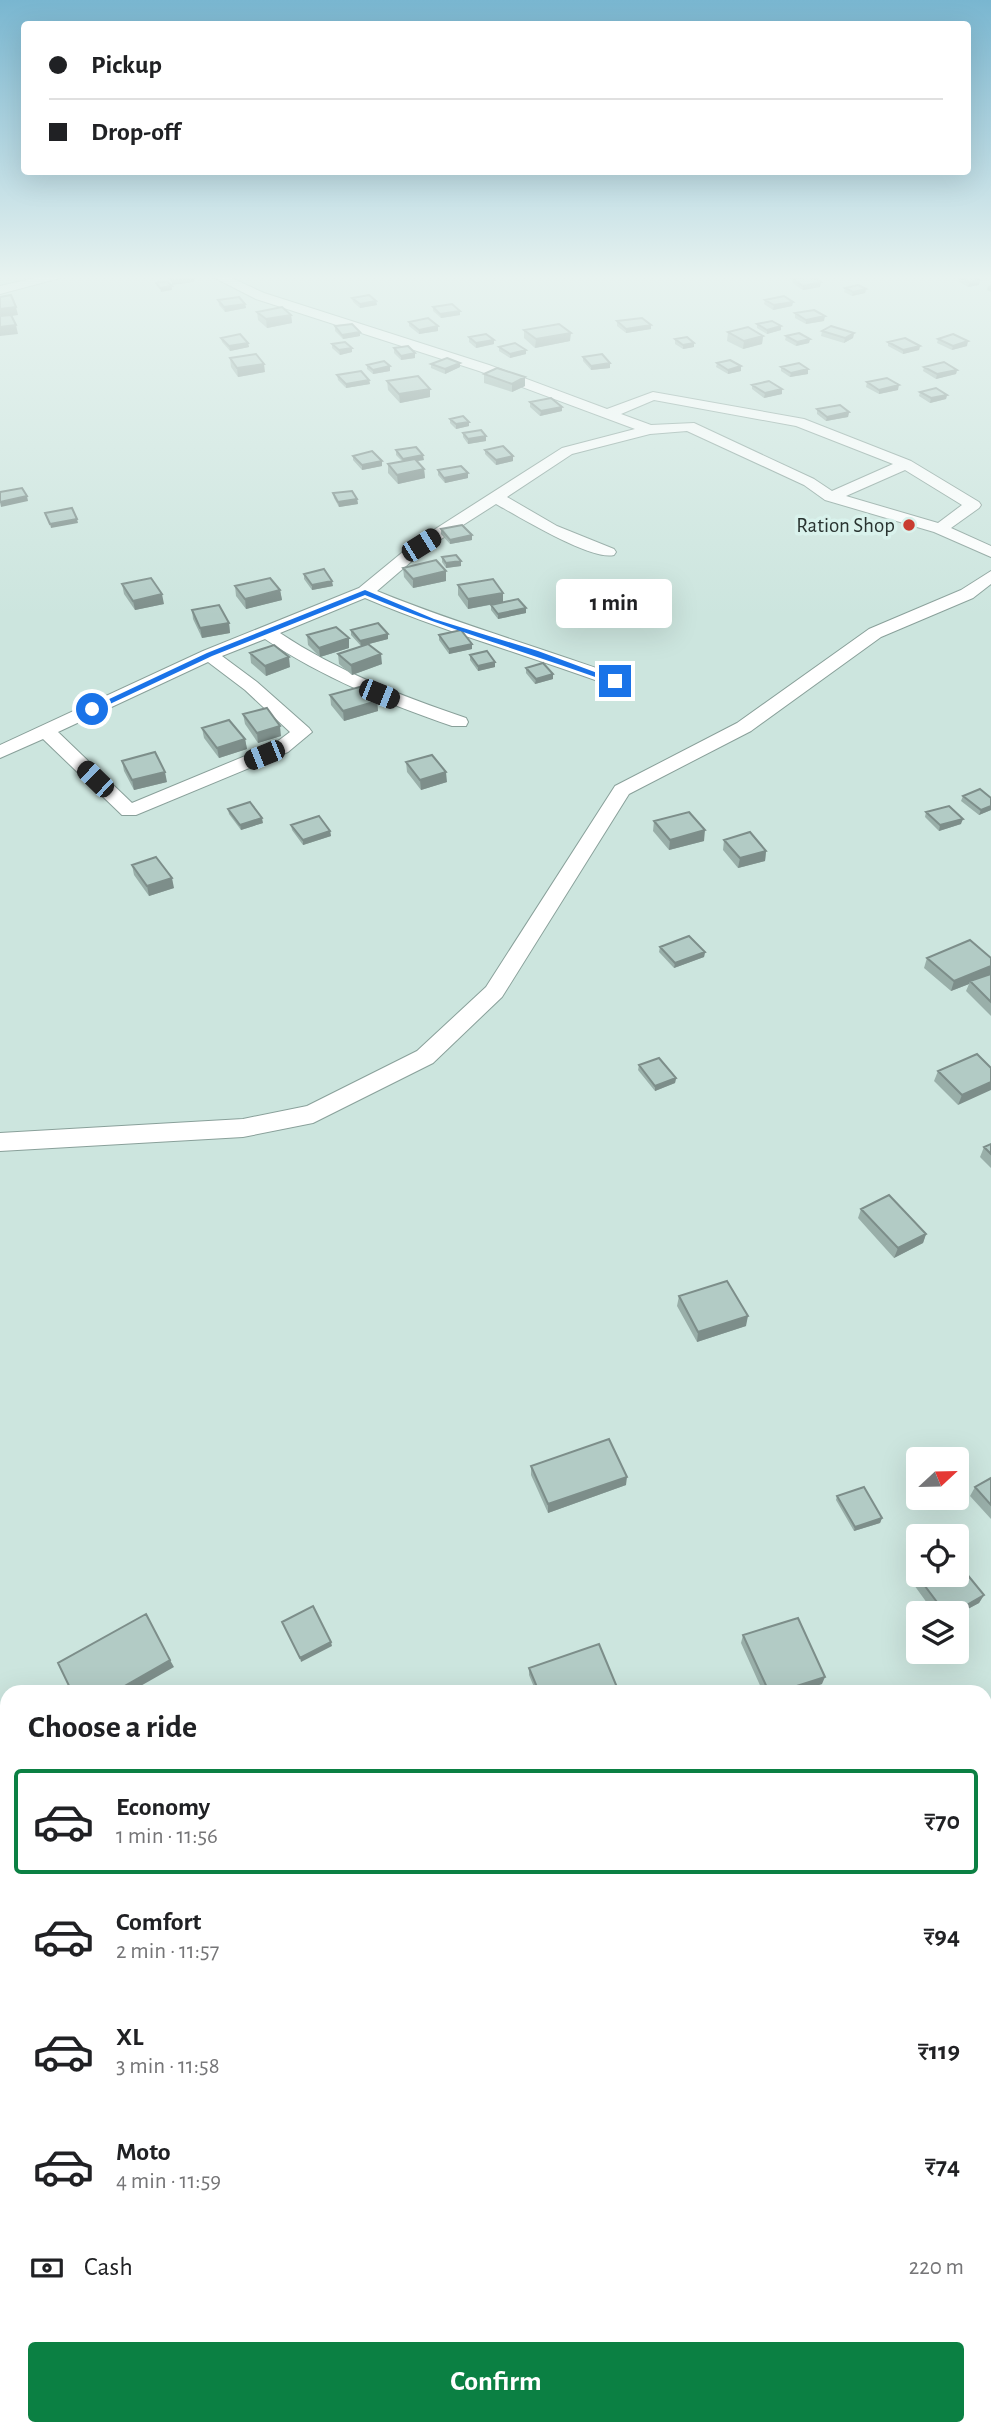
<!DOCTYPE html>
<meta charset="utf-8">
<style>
:root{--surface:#fff;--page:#f2f2f2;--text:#202124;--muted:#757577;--line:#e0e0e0;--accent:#0b8043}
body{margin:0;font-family:"Alegreya Sans",sans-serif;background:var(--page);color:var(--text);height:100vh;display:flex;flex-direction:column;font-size:26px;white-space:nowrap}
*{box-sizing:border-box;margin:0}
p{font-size:23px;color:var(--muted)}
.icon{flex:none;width:38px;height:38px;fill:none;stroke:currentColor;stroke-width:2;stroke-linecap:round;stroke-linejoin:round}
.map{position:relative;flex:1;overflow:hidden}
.details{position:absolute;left:0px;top:1685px;width:992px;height:751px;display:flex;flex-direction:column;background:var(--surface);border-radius:21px 21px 0 0;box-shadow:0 7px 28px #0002}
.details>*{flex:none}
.hud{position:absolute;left:21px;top:21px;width:950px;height:154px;border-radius:7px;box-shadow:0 7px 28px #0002;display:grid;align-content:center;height:154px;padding:0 28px;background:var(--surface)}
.needle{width:46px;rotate:68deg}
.controls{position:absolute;left:906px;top:1447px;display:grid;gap:14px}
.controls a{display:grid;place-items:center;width:63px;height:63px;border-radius:7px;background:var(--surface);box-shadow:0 7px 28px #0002;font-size:35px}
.end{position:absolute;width:32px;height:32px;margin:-16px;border:9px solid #1a73e8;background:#fff;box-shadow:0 0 0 4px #fff}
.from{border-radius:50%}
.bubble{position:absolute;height:49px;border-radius:7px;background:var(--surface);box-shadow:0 7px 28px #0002;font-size:23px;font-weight:700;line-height:49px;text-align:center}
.car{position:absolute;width:21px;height:42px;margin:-21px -10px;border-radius:9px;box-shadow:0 0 5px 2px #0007;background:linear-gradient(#222 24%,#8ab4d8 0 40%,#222 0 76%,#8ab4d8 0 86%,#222 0)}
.hud b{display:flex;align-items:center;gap:24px;height:66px;font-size:26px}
.hud b+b{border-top:2px solid var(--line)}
.hud i{width:18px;height:18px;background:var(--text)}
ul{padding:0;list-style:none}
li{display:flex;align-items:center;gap:21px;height:105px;margin:0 14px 10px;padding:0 14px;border:4px solid transparent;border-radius:7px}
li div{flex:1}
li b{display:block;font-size:26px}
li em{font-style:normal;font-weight:700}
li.current{border-color:var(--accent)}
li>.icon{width:63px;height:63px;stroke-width:1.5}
h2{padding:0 28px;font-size:32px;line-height:84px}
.pay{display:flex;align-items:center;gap:18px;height:77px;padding:0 28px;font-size:26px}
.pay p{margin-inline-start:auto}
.primary-button{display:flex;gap:14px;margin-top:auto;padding:14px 28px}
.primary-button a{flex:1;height:80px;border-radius:7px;background:var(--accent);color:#fff;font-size:28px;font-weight:700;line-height:80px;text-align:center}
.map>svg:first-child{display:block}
</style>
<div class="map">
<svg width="991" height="2435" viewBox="0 0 991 2435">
<rect width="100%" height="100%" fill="#cce5de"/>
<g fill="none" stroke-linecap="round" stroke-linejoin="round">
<g stroke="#89a09a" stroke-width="2">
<path id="minor" d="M48 275H71L0 294V286Z
M209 275H225L264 293 489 365 607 409 653 392 804 419 911 461 979 502 981 505 979 508 951 528 991 546V557L934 532 825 500 804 485 687 431 650 434 572 454 507 497 557 526 614 549 616 552 614 555C591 561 518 516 496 504L427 548 377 591C457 624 540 647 621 677L624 681 621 685H609C527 655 445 632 365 598L280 633C337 671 401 696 466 718L468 722 466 726H452C386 703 323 678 265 639L222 656 257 682 309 728 312 732 288 752 136 815H122L43 739 0 758V745L203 651 359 588 415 542 562 448 635 429 479 371 256 299ZM654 400 796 426 893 464 832 491 814 479 694 423 651 425 621 414ZM905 470 962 505 938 523 846 496ZM208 662 245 690 290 732 274 744 132 803 58 732Z
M991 571V584L973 598 881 637 751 731 629 794 502 997 433 1063 313 1123 243 1137 0 1151V1133L243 1119 307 1106 417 1051 486 987 615 786 737 723 869 629 961 590Z"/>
</g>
<use href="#minor" fill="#fff" fill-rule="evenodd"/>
</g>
<path fill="#99afa9" d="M959 277 979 285 968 287 958 281Z
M793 279 821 282 820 287 803 290 792 283Z
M991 285V292L987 290 988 286Z
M845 288 866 289 865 293 852 296 844 292Z
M352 298 376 301 377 305 360 308 353 302Z
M218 300 245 304 246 308 225 312 219 305Z
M765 300 793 302 792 306 773 310 764 304Z
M433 307 460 315 441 318 433 311Z
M257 312 291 315 292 323 267 328 258 320Z
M795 313 824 321 806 324 795 318Z
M617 321 651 325V329L626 333 617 326Z
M409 322 438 326V331L419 334 409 326Z
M757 324 781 326V330L767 334 757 328Z
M335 326 360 336 343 339 335 331Z
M524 330 570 341 535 348 524 338Z
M822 331 854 333 853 338 844 343 821 336Z
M728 332 763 336 762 344 743 349 727 341Z
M786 336 810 339 809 343 796 346 785 340Z
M469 337 494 344 476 348 469 342Z
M221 338 248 343 249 347 230 351 222 342Z
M675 339 694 347 683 349 675 344Z
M938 339 967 346 952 350 937 343Z
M888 342 920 346 919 350 903 354 888 346Z
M332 344 352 348V352L340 355 332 348Z
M499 347 526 350V354L510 358 499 351Z
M394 348 415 358 401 360 394 353Z
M583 357 610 368 591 370 583 361Z
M230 358 265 372 238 377 231 367Z
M460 363V367L445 374 431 368V364Z
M717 363 741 366V371L728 374 716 367Z
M367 365 390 366V371L373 374 367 369Z
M781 367 808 374 790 377 781 371Z
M924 367 957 370 956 374 936 379 923 371Z
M484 374 525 377V386L512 392 484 383Z
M337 375 369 380 370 384 346 388 338 380Z
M387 381 430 397 400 403 388 390Z
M867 382 898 390 879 394 866 387Z
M752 385 782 389V394L764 398 752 389Z
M920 392 947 395 946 399 930 403 919 396Z
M530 402 562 411 540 416 530 407Z
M817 409 849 412 848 417 826 421 817 414Z
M450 419 469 422V426L456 429 450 423Z
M463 433 486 441 468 444 463 437Z
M396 450 424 460 417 461 424 469 425 478 398 484 388 473V464L402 461 396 455Z
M485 450 513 461 496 465 485 454Z
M353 456 382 461V466L362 470 353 460Z
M438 470 468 478 445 483 438 475Z
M333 493 357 499 358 504 339 507 334 498Z
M441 529 472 535V540L450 544 441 534Z
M442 557 461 566 446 568 442 562Z
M403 568 446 571V581L413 588 404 577Z
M304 574 333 586 312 590 304 579Z
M122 584 164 604 135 610 124 594Z
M458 585 503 602 526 608V613L498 619 491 610V605L501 603 468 609 458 595Z
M235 586 280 590 282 600 246 609 236 596Z
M192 610 229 623 230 633 202 638 193 619Z
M351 630 388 634V639L369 644 382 664 352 675 339 664 338 654 361 646 351 635Z
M307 635 349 648 320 657 308 645Z
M439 635 472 649 449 654 439 640Z
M250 653 290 667 266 676 251 663Z
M470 655 495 667 478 671 470 660Z
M526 668 553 674V679L535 684 526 673Z
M330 695 377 701 378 711 344 721 331 705Z
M243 714 281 736 258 743 245 724Z
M202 728 245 739 247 749 219 758 204 738Z
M122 761 167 782 134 790 124 771Z
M406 762 447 782 421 790 407 772Z
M963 796 991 798V810L979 815 961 801Z
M228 809 263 823 241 830 229 814Z
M926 812 961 824 939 831 925 817Z
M654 821 704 841 669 850 653 831Z
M291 825 330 831 331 836 303 845 292 830Z
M724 840 766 851 765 861 738 868 723 850Z
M132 865 174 888 149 896 134 875Z
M660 947 705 952 704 957 674 968 659 952Z
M927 958H991V1016L966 991 969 984 951 991 924 968Z
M639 1065 676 1078 675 1083 655 1091 638 1070Z
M991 1068 958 1105 934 1081 938 1071Z
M991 1144V1168L980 1157 984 1147Z
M861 1209 926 1234 923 1243 894 1258 858 1218Z
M679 1296 746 1326 697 1342 677 1306Z
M531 1466 626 1485 548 1513 531 1475Z
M991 1478V1519L970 1496 975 1487Z
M837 1496 882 1518 880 1523 854 1531 836 1500Z
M913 1570 984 1595 979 1603 957 1614H935L909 1578Z
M743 1635 822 1684 797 1692H763L741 1643Z
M529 1668 619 1692H536L529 1675Z"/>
<path fill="#7d8e8a" d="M118 275H136L118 278Z
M194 278V282L172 285V281Z
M980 280 979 285 968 287 969 282Z
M821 282 820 287 803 290V286Z
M172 286V290L161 292 160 288Z
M866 289 865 293 852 296 853 292Z
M376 301 377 305 360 308V304Z
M793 302 792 306 773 310 774 305Z
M245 304 246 308 225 312 224 307Z
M16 307 18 315 0 318V309Z
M460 311V315L441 318 440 314Z
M291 315 292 323 267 328 266 319Z
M825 316 824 321 806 324V320Z
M16 325 18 334 0 336V327Z
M651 325V329L626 333V329Z
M438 326V331L419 334V330Z
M781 326V330L767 334V330Z
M360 332V336L343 339 342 335Z
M571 333 570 341 535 348 536 339Z
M854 333 853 338 844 343 845 338Z
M763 336 762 344 743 349 744 341Z
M810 339 809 343 796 346 797 342Z
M494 340V344L476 348V343Z
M968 341 967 346 952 350 953 346Z
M248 343 249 347 230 351 229 346Z
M694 343V347L683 349V345Z
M920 346 919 350 903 354V350Z
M352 348V352L340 355 339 350Z
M526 350V354L510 358V354Z
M415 353V358L401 360V356Z
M460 363V367L445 374V369Z
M610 363V368L591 370V366Z
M264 364 265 372 238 377 237 368Z
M390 366V371L373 374V370Z
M741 366V371L728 374V370Z
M808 369V374L790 377 791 373Z
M957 370 956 374 936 379 937 374Z
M525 377V386L512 392V384Z
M369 380 370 384 346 388V384Z
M899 385 898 390 879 394V390Z
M430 389V397L400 403 399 394Z
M782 389V394L764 398 765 393Z
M947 395 946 399 930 403 931 398Z
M562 407V411L540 416 541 411Z
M849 412 848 417 826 421 827 417Z
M469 422V426L456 429V424Z
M486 436V441L468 444V439Z
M423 455 424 460 404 463 403 459Z
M513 456V461L496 465V460Z
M382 461V466L362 470V465Z
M424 469 425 478 398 484 397 475Z
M468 473V478L445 483 444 478Z
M27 496 28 501 1 507 0 502Z
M357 499 358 504 339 507 338 502Z
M77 519 78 523 51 528 50 524Z
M472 535V540L450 544V540Z
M461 561V566L446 568V563Z
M446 571V581L413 588V579Z
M332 581 333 586 312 590V585Z
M280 590 282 600 246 609 245 599Z
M503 593V602L468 609V599Z
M162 594 164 604 135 610 133 601Z
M526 608V613L498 619V614Z
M229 623 230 633 202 638 200 628Z
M388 634V639L361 646 360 641Z
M349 638V648L320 657 319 648Z
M472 644V649L449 654V649Z
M381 654 382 664 352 675 351 665Z
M289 657 290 667 266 676 265 666Z
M495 662V667L478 671V666Z
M553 674V679L535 684 536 679Z
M377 701 378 711 344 721 343 711Z
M280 726 281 736 258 743 257 733Z
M245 739 247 749 219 758 217 748Z
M165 772 167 782 134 790 132 780Z
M446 772 447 782 421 790 420 780Z
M991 806V810L979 815 981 810Z
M262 818 263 823 241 830 240 825Z
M963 819 961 824 939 831 940 825Z
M705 830 704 841 669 850 670 840Z
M330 831 331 836 303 845V840Z
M766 851 765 861 738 868 740 858Z
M172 878 174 888 149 896 147 886Z
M705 952 704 957 674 968 675 963Z
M991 966V975L970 981 969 984 951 991 954 981Z
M676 1078 675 1083 655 1091V1086Z
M991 1082V1090L958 1105 962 1095Z
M926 1234 923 1243 894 1258 898 1248Z
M748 1316 746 1326 697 1342 698 1332Z
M627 1477 626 1485 548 1513V1504Z
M882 1518 880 1523 854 1531 855 1527Z
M984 1595 979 1603 957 1615V1614H951Z
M331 1642 332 1646 301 1662 300 1658Z
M170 1660 174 1667 130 1692H114Z
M825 1677 822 1684 797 1692H778Z
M7 2229V2234L4 2236 0 2234V2232Z
M7 2388V2392L0 2395V2391Z"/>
<path fill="#b2cbc5" stroke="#7d8e8a" stroke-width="2" d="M168 275H191L194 278 172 281Z
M971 275 980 280 969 282 959 277Z
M810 276 821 282 803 286 793 279Z
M167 281 172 286 160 288 156 283Z
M858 285 866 289 853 292 845 288Z
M11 295 16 307 0 309V297Z
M369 295 376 301 360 304 352 298Z
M784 296 793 302 774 305 765 300Z
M239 297 245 304 224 307 218 300Z
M452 304 460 311 440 314 433 307Z
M282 307 291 315 266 319 257 312Z
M814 310 825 316 806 320 795 313Z
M11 315 16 325 0 327V316Z
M428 318 438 326 419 330 409 322Z
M642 318 651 325 626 329 617 321Z
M772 321 781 326 767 330 757 324Z
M352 324 360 332 342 335 335 326Z
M559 324 571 333 536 339 524 330Z
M831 326 854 333 845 338 822 331Z
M748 327 763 336 744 341 728 332Z
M799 333 810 339 797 342 786 336Z
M240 334 248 343 229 346 221 338Z
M486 334 494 340 476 343 469 337Z
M953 334 968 341 953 346 938 339Z
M687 337 694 343 683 345 675 339Z
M905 338 920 346 903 350 888 342Z
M345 342 352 348 339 350 332 344Z
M515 343 526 350 510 354 499 347Z
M408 346 415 353 401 356 394 348Z
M256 354 264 364 237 368 230 358Z
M602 354 610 363 591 366 583 357Z
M447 358 460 363 445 369 431 364Z
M730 360 741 366 728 370 717 363Z
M384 361 390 366 373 370 367 365Z
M944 362 957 370 937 374 924 367Z
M799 363 808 369 791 373 781 367Z
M497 368 525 377 512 384 484 374Z
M361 371 369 380 346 384 337 375Z
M418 376 430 389 399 394 387 381Z
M887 378 899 385 879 390 867 382Z
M769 381 782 389 765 393 752 385Z
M936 388 947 395 931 398 920 392Z
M551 398 562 407 541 411 530 402Z
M840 405 849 412 827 417 817 409Z
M463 416 469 422 456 424 450 419Z
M481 430 486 436 468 439 463 433Z
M503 446 513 456 496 460 485 450Z
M416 447 423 455 403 459 396 450Z
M372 451 382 461 362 465 353 456Z
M415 459 424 469 397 475 388 464Z
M461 466 468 473 444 478 438 470Z
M22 488 27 496 0 502V492Z
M352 491 357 499 338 502 333 493Z
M72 508 77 519 50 524 45 513Z
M462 525 472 535 450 540 441 529Z
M456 555 461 561 446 563 442 557Z
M436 560 446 571 413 579 403 568Z
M324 569 332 581 312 585 304 574Z
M151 578 162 594 133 601 122 584Z
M270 578 280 590 245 599 235 586Z
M493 579 503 593 468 599 458 585Z
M518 599 526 608 498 614 491 605Z
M219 605 229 623 200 628 192 610Z
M378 623 388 634 360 641 351 630Z
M336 627 349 638 319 648 307 635Z
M461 630 472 644 449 649 439 635Z
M368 644 381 654 351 665 338 654Z
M274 645 289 657 265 666 250 653Z
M487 651 495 662 478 666 470 655Z
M543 663 553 674 536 679 526 668Z
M363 686 377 701 343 711 330 695Z
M267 708 280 726 257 733 243 714Z
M229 720 245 739 217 748 202 728Z
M155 752 165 772 132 780 122 761Z
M432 755 446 772 420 780 406 762Z
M980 789 991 798V806L981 810 963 796Z
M250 802 262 818 240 825 228 809Z
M949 806 963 819 940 825 926 812Z
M689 812 705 830 670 840 654 821Z
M319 816 330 831 303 840 291 825Z
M750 832 766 851 740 858 724 840Z
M156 857 172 878 147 886 132 865Z
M689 936 705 952 675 963 660 947Z
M970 940 991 958V966L954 981 927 958Z
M991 974V1002L970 981Z
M977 1054 991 1068V1082L962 1095 938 1071Z
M659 1058 676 1078 655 1086 639 1065Z
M991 1144V1154L984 1147Z
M889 1195 926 1234 898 1248 861 1209Z
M727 1281 748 1316 698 1332 679 1296Z
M609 1439 627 1477 548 1504 531 1466Z
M991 1478V1505L975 1487Z
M864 1487 882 1518 855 1527 837 1496Z
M957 1562 984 1595 951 1614H946L913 1570 919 1567V1575H957Z
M313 1606 331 1642 300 1658 282 1622Z
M146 1614 170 1660 114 1692H72L58 1663Z
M798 1618 825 1677 778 1692H769L743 1635Z
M599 1644 619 1692H539L529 1668Z
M985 1992 991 2004V2066L985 2068Z
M7 2145V2229L0 2232V2148Z
M7 2274V2388L0 2391V2277Z"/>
<linearGradient id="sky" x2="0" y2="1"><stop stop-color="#79b6d0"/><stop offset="0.45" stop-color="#e8f3f0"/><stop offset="1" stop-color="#e8f3f0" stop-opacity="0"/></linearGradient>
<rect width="991" height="616" fill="url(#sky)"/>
<path fill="#1a73e8" d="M365 590 434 619 538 651 619 681 612 683C530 653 446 629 365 595L212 656 95 711 88 709 207 653Z"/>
<circle fill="#c93c30" stroke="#d9f2ec" stroke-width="2.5" cx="909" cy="525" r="7"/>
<g text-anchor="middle" stroke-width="7" stroke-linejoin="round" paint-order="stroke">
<g font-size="21" fill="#293330" stroke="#d9f2ec" text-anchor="end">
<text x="895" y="532">Ration Shop</text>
</g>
</g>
</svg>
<div class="controls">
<a><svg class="needle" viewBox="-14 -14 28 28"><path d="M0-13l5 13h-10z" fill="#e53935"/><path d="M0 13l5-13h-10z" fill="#757577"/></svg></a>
<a><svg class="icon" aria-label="locate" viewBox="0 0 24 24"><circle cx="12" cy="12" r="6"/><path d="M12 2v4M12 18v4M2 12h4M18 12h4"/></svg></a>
<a><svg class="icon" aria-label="layers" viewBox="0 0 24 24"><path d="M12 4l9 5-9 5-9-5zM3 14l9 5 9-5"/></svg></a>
</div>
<i class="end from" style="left:92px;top:709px"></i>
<i class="end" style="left:615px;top:681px"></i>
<div class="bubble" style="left:556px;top:579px;width:116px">1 min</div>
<i class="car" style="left:421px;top:545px;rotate:58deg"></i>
<i class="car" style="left:379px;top:694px;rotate:112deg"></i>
<i class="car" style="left:264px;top:755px;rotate:248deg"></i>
<i class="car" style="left:95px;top:779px;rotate:314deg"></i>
<div class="hud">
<b><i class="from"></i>Pickup</b>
<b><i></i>Drop-off</b>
</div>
<section class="details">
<h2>Choose a ride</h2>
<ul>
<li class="current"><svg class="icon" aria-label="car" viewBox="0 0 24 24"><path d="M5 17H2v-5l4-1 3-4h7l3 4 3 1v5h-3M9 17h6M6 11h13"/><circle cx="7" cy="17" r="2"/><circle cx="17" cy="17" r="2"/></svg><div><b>Economy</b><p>1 min · 11:56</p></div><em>₹70</em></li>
<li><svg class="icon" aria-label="car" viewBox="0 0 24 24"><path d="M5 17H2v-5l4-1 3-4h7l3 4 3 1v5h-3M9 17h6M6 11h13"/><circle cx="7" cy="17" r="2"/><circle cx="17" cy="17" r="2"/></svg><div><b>Comfort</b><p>2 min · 11:57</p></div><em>₹94</em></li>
<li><svg class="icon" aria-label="car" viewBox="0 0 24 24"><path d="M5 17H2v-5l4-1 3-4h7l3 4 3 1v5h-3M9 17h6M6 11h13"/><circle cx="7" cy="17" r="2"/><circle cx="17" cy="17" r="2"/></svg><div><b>XL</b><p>3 min · 11:58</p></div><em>₹119</em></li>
<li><svg class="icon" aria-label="car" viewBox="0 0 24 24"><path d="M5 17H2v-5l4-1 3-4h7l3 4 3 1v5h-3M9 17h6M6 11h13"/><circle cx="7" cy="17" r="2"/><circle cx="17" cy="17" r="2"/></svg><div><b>Moto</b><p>4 min · 11:59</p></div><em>₹74</em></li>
</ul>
<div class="pay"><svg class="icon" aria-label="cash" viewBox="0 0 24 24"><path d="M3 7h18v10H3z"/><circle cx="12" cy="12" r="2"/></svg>Cash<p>220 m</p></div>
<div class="primary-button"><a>Confirm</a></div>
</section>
</div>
